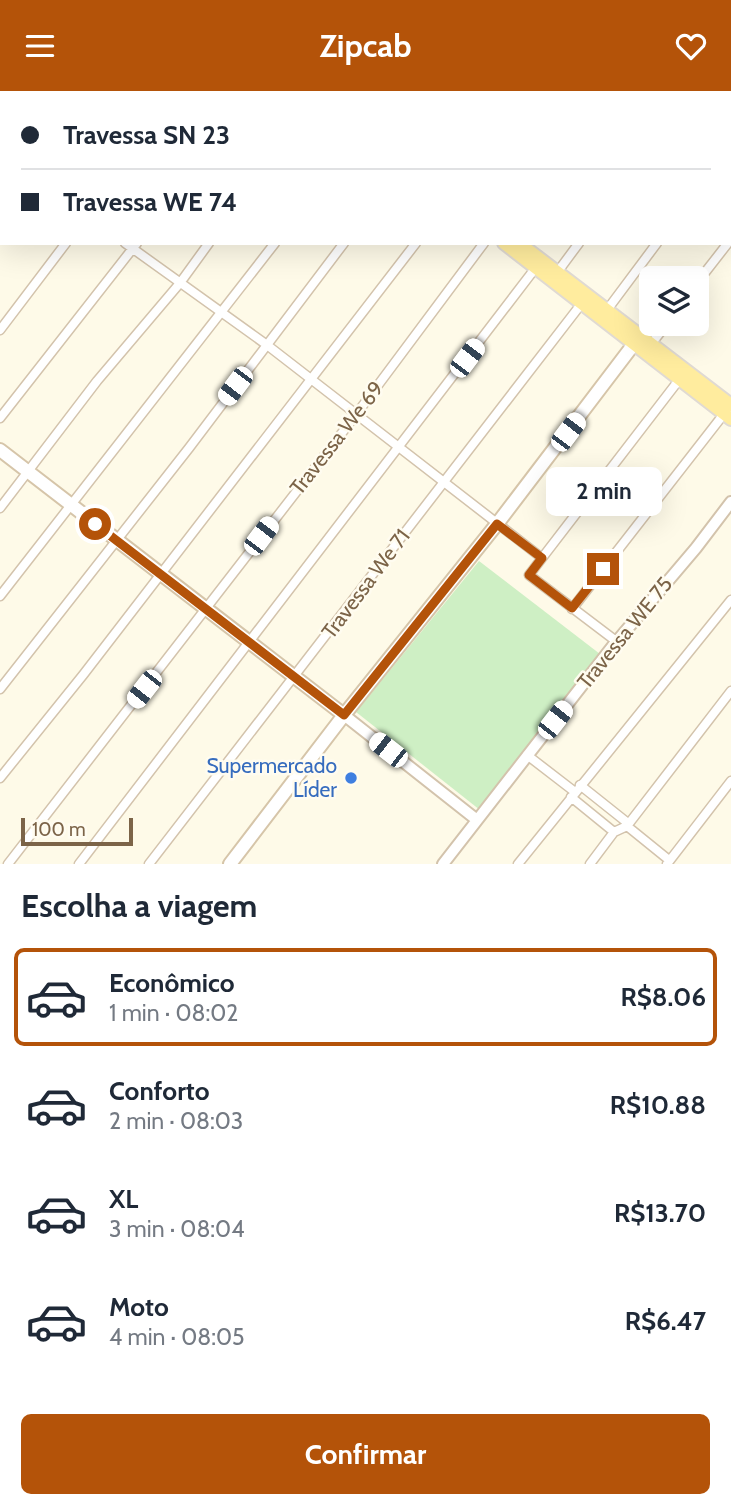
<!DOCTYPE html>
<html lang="pt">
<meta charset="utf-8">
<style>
:root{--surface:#fff;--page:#f6f6f7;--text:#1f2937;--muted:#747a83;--line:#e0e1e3;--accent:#b45309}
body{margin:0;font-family:Cabin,sans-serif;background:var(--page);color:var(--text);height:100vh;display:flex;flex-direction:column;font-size:26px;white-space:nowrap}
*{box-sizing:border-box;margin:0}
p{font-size:23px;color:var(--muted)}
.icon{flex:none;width:38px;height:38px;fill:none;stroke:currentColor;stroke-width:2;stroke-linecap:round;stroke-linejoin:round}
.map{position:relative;height:773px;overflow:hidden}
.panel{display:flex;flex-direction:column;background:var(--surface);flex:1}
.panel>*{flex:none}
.guide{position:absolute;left:0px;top:0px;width:732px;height:154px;box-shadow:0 7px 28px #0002;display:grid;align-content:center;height:154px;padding:0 21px;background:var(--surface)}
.controls{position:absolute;left:639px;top:175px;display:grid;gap:14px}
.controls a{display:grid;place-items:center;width:70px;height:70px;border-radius:10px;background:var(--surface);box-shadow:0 7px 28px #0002;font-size:35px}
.scale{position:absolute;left:21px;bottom:18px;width:112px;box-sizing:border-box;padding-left:7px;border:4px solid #7c6448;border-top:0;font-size:19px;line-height:24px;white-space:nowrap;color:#7c6448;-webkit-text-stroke:5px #fffcf0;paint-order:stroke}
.end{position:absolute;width:32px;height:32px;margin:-16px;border:9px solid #b45309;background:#fff;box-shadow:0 0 0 4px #fff}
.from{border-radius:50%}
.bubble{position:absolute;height:49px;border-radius:10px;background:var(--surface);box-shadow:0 7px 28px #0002;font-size:23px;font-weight:800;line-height:49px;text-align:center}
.car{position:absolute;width:21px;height:42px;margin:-21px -10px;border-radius:9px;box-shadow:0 0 5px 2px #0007;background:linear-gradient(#fff 24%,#345 0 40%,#fff 0 76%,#345 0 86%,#fff 0)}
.guide b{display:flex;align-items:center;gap:24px;height:66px;font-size:26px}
.guide b+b{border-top:2px solid var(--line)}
.guide i{width:18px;height:18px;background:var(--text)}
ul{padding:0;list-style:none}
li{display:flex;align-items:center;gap:21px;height:98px;margin:0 14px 10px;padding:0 7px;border:4px solid transparent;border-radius:10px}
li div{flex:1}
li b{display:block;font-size:26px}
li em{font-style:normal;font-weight:800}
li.current{border-color:var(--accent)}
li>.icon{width:63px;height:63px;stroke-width:1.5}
h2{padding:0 21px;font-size:32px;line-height:84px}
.button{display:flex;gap:14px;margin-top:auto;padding:14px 21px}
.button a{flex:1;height:80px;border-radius:10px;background:var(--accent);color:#fff;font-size:28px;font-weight:800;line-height:80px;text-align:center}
header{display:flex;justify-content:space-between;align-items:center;height:91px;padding:0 21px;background:var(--accent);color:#fff;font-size:32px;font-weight:800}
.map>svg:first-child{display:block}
</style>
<header><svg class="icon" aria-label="menu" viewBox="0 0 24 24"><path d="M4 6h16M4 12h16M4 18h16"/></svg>Zipcab<svg class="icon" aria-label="heart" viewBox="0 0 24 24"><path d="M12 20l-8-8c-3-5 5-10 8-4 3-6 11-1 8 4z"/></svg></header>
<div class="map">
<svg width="731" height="773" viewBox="0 0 731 773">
<rect width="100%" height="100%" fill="#fefae8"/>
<path fill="#ceefc4" d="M479 470 600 563 480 719 356 621Z"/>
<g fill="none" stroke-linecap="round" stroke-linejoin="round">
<g stroke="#d3c3ac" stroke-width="11">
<path id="minor" d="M604 0 606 2
M108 2 110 0
M179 2 180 0
M251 2 252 0
M333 2 334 0
M403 2 405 0
M473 2 475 0
M550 2 552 0
M625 2 626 0
M668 2V0
M0 50 2 48
M0 61 2 62
M730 129 731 130
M0 144 2 142
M125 152 267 254 542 467
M556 183 579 152
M696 193 728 152
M607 219 657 152
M0 239 66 152
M651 253 667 233
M0 327 137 152
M0 417 97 290 180 192 209 152
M0 505 275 152
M572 518 727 319
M616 550 529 484 682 285
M0 598 189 357 344 152
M527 664 575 701
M0 687 83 584 416 152
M580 694 629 733
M571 706 614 741
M627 735 669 769
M8 773 355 325 484 152
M79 773 537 175
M149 773 582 212
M518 773 731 509
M590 773 614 741 627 735 731 600
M667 773 731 690"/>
</g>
<g stroke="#d3c3ac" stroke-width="14">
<path id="tertiary" d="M0 1 2 2
M344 624 477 729
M443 773 612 556 696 457 731 411"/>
</g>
<g stroke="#d6c5a9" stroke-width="16">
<path id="secondary" d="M0 359 344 624
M230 773 344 624 497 433 640 245"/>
</g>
<g stroke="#e0dad3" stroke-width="16">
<path id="primary" d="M304 0 306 2
M318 0 320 2
M9 2 14 0
M58 2 62 0
M0 23 2 22
M504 152 731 328
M519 152 731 314"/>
</g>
<use href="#minor" stroke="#fff" stroke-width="8"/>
<use href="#tertiary" stroke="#fff" stroke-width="10"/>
<use href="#secondary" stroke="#fff" stroke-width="12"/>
<use href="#primary" stroke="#ffec9e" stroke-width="12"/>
</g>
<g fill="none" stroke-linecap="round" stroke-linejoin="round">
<path stroke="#b45309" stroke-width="9" d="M95 433 344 624 497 433 542 467 529 484 572 517 603 478"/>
</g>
<circle fill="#3f7fe0" stroke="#fffcf0" stroke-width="2.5" cx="351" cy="687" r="7"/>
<g text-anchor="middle" stroke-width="5" stroke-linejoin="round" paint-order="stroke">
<g font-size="21" fill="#7c6448" stroke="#fffcf0">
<text transform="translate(337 347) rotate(-52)" y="7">Travessa We 69</text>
<text transform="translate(366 493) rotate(-53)" y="7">Travessa We 71</text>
<text transform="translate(625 542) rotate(-51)" y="7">Travessa WE 75</text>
</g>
<g font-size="21" fill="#366cbe" stroke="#fffcf0" text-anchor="end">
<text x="337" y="682">Supermercado<tspan x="337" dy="24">Líder</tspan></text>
</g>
</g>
</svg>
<div class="controls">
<a><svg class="icon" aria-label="layers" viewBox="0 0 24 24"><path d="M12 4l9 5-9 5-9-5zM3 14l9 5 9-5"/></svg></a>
</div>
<div class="scale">100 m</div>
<i class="end from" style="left:95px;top:433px"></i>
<i class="end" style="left:603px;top:478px"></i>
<div class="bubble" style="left:546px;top:376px;width:116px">2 min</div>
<i class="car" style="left:467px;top:267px;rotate:37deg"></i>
<i class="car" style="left:235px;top:295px;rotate:217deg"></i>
<i class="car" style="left:568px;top:341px;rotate:37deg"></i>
<i class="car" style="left:261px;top:445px;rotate:37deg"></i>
<i class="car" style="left:144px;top:598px;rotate:218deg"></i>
<i class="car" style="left:555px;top:629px;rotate:38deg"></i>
<i class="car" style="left:388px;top:659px;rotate:308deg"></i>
<div class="guide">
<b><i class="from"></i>Travessa SN 23</b>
<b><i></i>Travessa WE 74</b>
</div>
</div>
<section class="panel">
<h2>Escolha a viagem</h2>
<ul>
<li class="current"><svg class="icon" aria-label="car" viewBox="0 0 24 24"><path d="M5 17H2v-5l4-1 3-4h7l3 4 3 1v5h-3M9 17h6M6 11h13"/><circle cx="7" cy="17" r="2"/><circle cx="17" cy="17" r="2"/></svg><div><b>Econômico</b><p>1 min · 08:02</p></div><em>R$8.06</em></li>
<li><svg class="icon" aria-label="car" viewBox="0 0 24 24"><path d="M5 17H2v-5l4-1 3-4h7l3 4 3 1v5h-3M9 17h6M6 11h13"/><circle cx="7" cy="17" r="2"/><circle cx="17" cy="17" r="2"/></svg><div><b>Conforto</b><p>2 min · 08:03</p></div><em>R$10.88</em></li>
<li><svg class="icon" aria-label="car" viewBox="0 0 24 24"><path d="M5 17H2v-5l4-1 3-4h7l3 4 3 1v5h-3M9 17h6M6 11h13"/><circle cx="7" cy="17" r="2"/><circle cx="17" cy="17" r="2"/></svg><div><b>XL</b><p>3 min · 08:04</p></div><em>R$13.70</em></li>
<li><svg class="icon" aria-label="car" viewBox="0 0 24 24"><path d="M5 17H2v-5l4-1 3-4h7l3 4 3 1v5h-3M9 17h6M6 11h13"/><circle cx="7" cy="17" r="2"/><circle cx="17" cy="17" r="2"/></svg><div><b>Moto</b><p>4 min · 08:05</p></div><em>R$6.47</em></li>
</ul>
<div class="button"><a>Confirmar</a></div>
</section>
